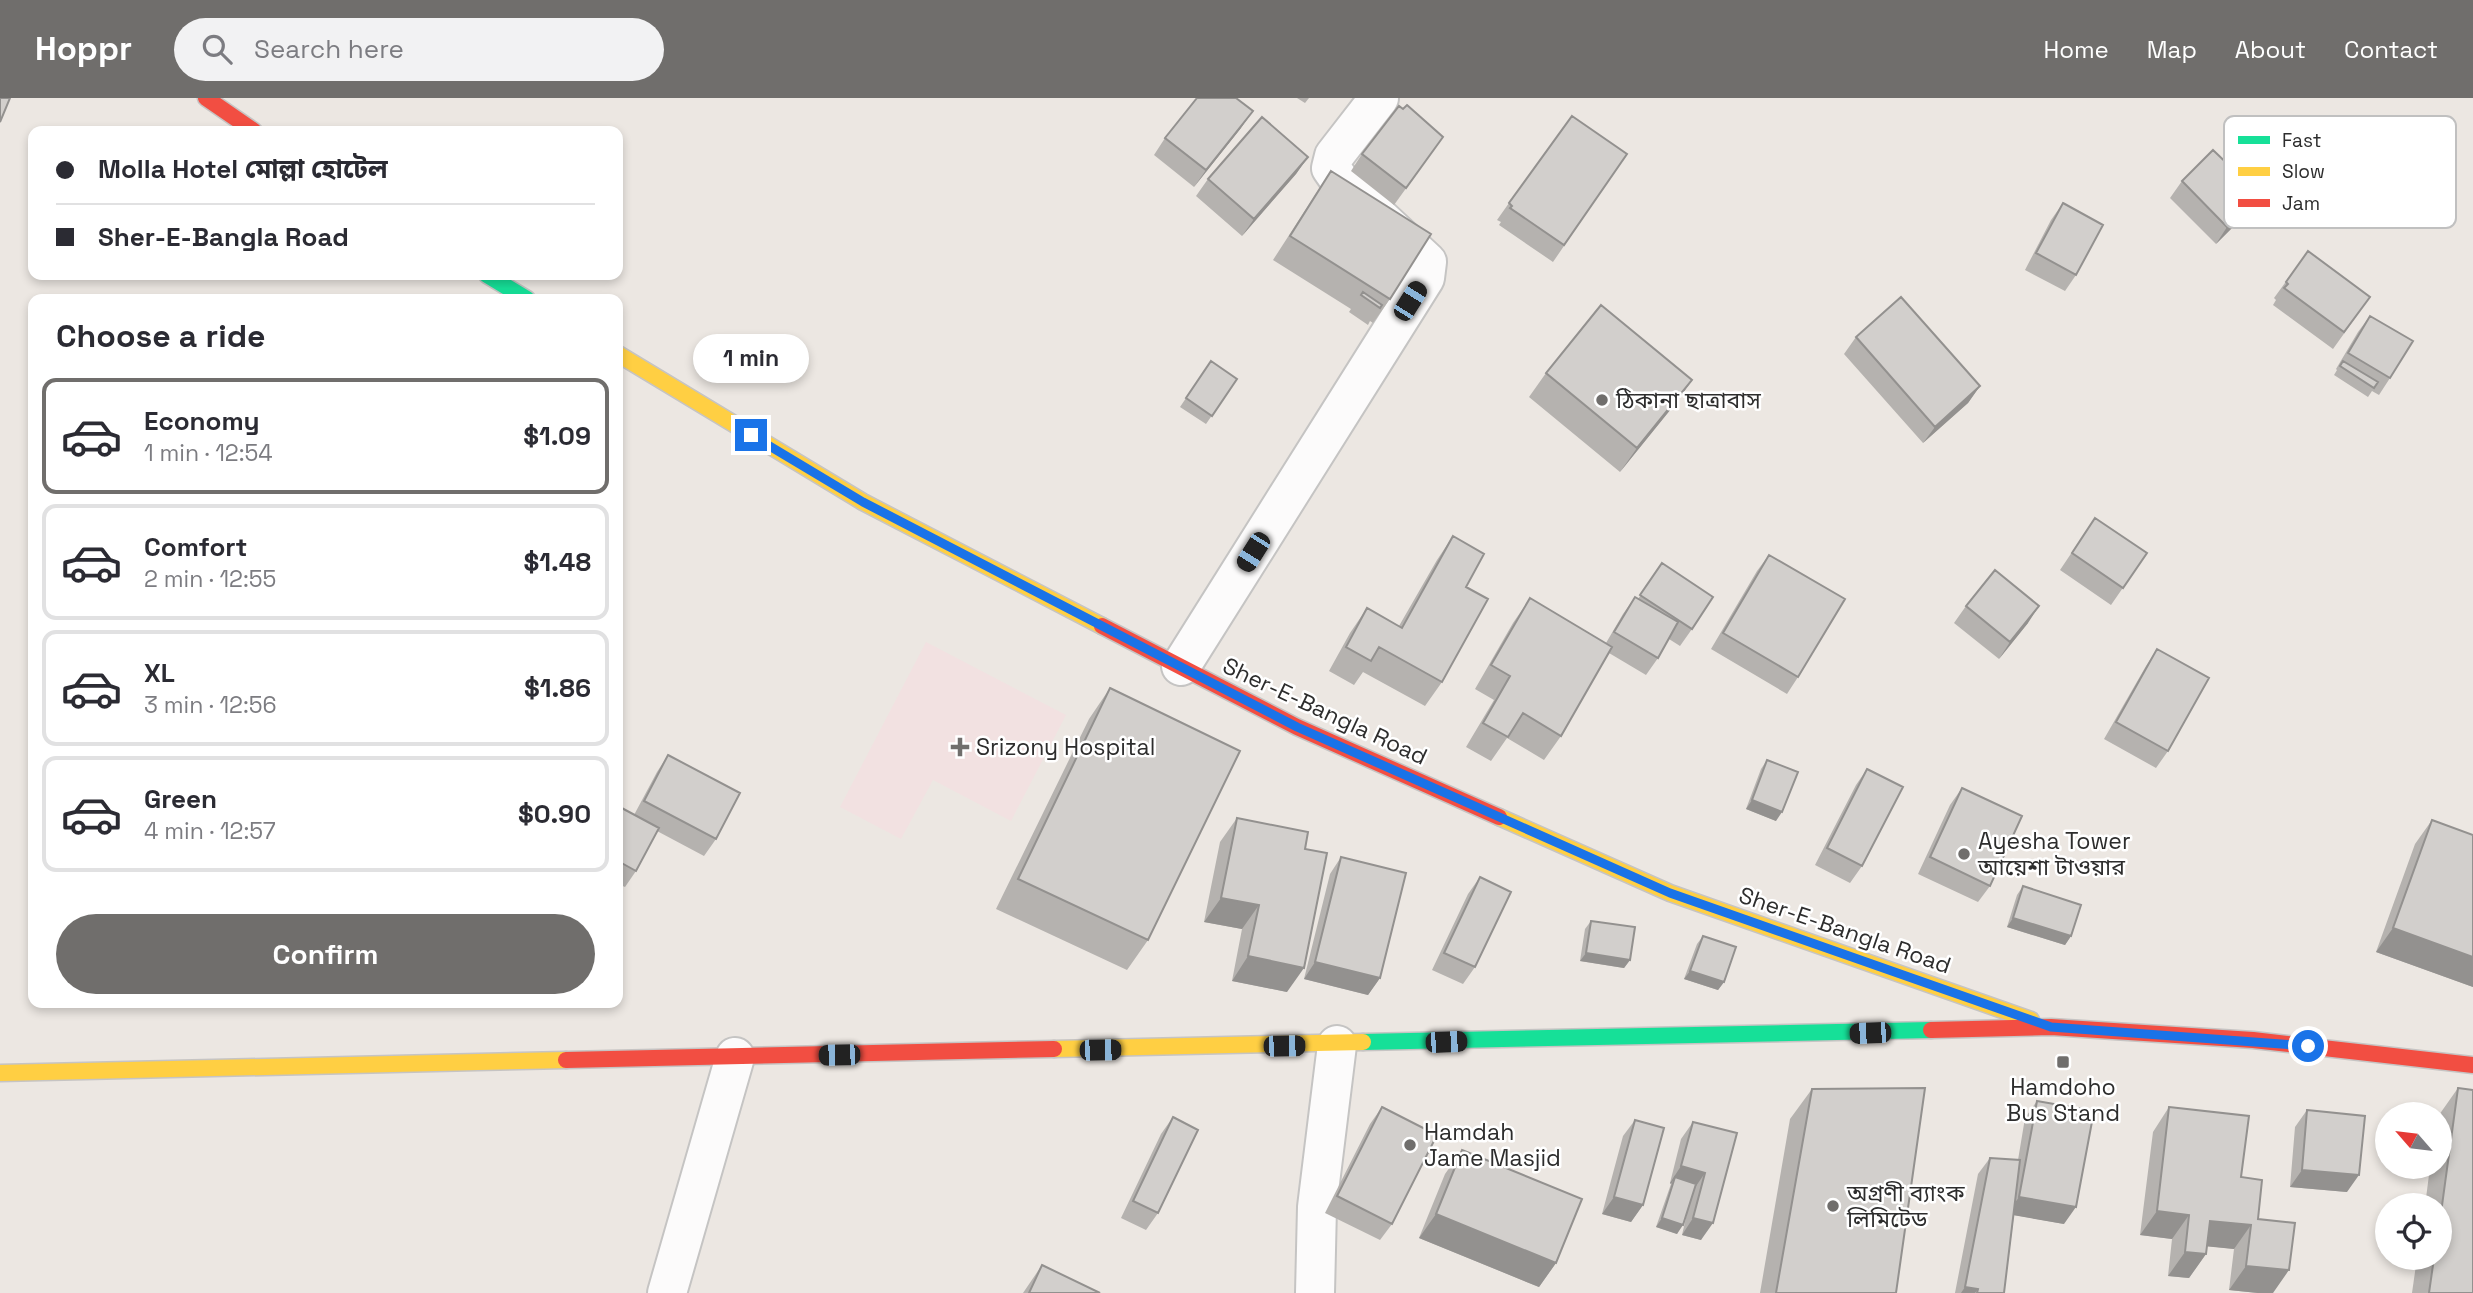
<!DOCTYPE html>
<meta charset="utf-8">
<style>
:root{--surface:#fff;--page:#f2f2f3;--text:#2b2b33;--muted:#7c7c81;--line:#e1e1e2;--accent:#706e6c}
body{margin:0;font-family:"Space Grotesk","Noto Sans Bengali",sans-serif;background:var(--page);color:var(--text);height:100vh;display:flex;flex-direction:column;font-size:26px;white-space:nowrap}
*{box-sizing:border-box;margin:0}
p{font-size:23px;color:var(--muted)}
.icon{flex:none;width:38px;height:38px;fill:none;stroke:currentColor;stroke-width:2;stroke-linecap:round;stroke-linejoin:round}
.map{position:relative;flex:1;overflow:hidden}
.panel{position:absolute;left:28px;top:196px;width:595px;height:714px;display:flex;flex-direction:column;background:var(--surface);border-radius:14px;box-shadow:0 4px 10px #0003}
.panel>*{flex:none}
.guide{position:absolute;left:28px;top:28px;width:595px;height:154px;border-radius:14px;box-shadow:0 4px 10px #0003;display:grid;align-content:center;height:154px;padding:0 28px;background:var(--surface)}
.needle{width:46px;rotate:298deg}
.tools{position:absolute;left:2375px;top:1004px;display:grid;gap:14px}
.tools a{display:grid;place-items:center;width:77px;height:77px;border-radius:50%;background:var(--surface);box-shadow:0 4px 10px #0003;font-size:35px}
.end{position:absolute;width:32px;height:32px;margin:-16px;border:9px solid #1a73e8;background:#fff;box-shadow:0 0 0 4px #fff}
.from{border-radius:50%}
.bubble{position:absolute;height:49px;border-radius:24px;background:var(--surface);box-shadow:0 4px 10px #0003;font-size:23px;font-weight:800;line-height:49px;text-align:center}
.car{position:absolute;width:21px;height:42px;margin:-21px -10px;border-radius:9px;box-shadow:0 0 5px 2px #0007;background:linear-gradient(#222 24%,#8ab4d8 0 40%,#222 0 76%,#8ab4d8 0 86%,#222 0)}
.guide b{display:flex;align-items:center;gap:24px;height:66px;font-size:26px}
.guide b+b{border-top:2px solid var(--line)}
.guide i{width:18px;height:18px;background:var(--text)}
ul{padding:0;list-style:none}
li{display:flex;align-items:center;gap:21px;height:116px;margin:0 14px 10px;padding:0 14px;border:4px solid var(--line);border-radius:14px}
li div{flex:1}
li b{display:block;font-size:26px}
li em{font-style:normal;font-weight:800}
li.on{border-color:var(--accent)}
li>.icon{width:63px;height:63px;stroke-width:1.5}
h2{padding:0 28px;font-size:32px;line-height:84px}
.button{display:flex;gap:14px;margin-top:auto;padding:14px 28px}
.button a{flex:1;height:80px;border-radius:42px;background:var(--accent);color:#fff;font-size:28px;font-weight:800;line-height:80px;text-align:center}
header{display:flex;align-items:center;gap:42px;box-sizing:border-box;height:98px;padding:0 35px;background:var(--accent);color:#fff}
header strong{font-size:33px}
nav{display:flex;gap:38px;margin-inline-start:auto;font-size:24px}
.search{width:490px;height:63px;background:var(--page);display:flex;align-items:center;gap:18px;box-sizing:border-box;padding:0 24px;border-radius:38px;color:var(--muted);font-size:26px}
.map>svg:first-child{display:block}
</style>
<header>
<strong>Hoppr</strong>
<div class="search"><svg class="icon" aria-label="search" viewBox="0 0 24 24"><circle cx="10" cy="10" r="6"/><path d="M15 15l6 6"/></svg>Search here</div>
<nav><a>Home</a><a>Map</a><a>About</a><a>Contact</a></nav>
</header>
<div class="map">
<svg width="2473" height="1195" viewBox="0 0 2473 1195">
<rect width="100%" height="100%" fill="#ece7e2"/>
<path fill="#f2e1e1" d="M926 544 1066 617 1011 723 933 682 901 741 840 709Z"/>
<g fill="none" stroke-linecap="round" stroke-linejoin="round">
<g stroke="#c5c4c3" stroke-width="42">
<path id="street" d="M1181 568 1425 180 1427 164 1340 83 1331 70 1334 58 1379 0
M667 1195 735 959
M1315 1195 1317 1109 1337 947"/>
</g>
<g stroke="#c6c4c3" stroke-width="19">
<path id="fast" d="M487 177 527 201
M1363 944 1931 932"/>
</g>
<g stroke="#c6c4c3" stroke-width="19">
<path id="slow" d="M618 256 863 404 1102 528
M1499 719 1670 795 2031 922
M1054 951 1363 944
M0 975 566 962"/>
</g>
<g stroke="#c6c4c3" stroke-width="19">
<path id="jam" d="M206 0 254 33
M1102 528 1297 629 1499 719
M1931 932 2051 929 2253 942 2473 967
M566 962 1054 951"/>
</g>
<use href="#street" stroke="#fcfbfb" stroke-width="38"/>
<use href="#fast" stroke="#16e098" stroke-width="16"/>
<use href="#slow" stroke="#ffcf43" stroke-width="16"/>
<use href="#jam" stroke="#f24e42" stroke-width="16"/>
</g>
<path fill="#b5b2af" d="M1297 0H1309L1305 5Z
M1241 30 1194 89 1154 57 1165 40Z
M1443 39 1394 107 1351 73 1362 56Z
M1627 56 1553 164 1499 127 1501 124 1497 122 1509 105Z
M1308 59 1296 76 1242 138 1196 98 1208 81Z
M1331 73 1390 201 1373 225 1370 223 1368 227 1349 214 1351 211 1273 162 1315 97Z
M2182 83 2248 114 2216 146 2170 100Z
M2063 105 2076 177 2065 193 2025 172 2051 122Z
M2308 153 2358 216 2333 251 2273 207 2276 202 2274 200Z
M2370 218 2390 280 2379 297 2372 293 2368 299 2334 277 2337 272 2336 271 2358 234Z
M1856 239 1980 288 1968 305 1923 345 1844 256Z
M1211 263 1237 281 1206 326 1180 309Z
M1546 275 1692 282 1675 306 1620 374 1529 299Z
M2095 420 2147 455 2111 507 2060 472Z
M1453 438 1466 489 1442 584 1425 608 1363 574 1354 587 1329 573 1350 535 1367 510 1399 528 1437 462Z
M1769 457 1798 579 1787 596 1711 551 1757 473Z
M1662 465 1692 531 1680 548 1669 541 1658 560 1646 577 1609 555 1561 638 1544 662 1507 640 1491 663 1466 649 1494 602 1475 591 1513 525 1530 500 1606 545 1623 516 1635 499 1638 501Z
M1966 508 2028 525 1999 561 1954 525Z
M2157 551 2168 653 2156 670 2104 641 2146 568Z
M1110 590 1148 842 1127 872 996 811 1089 621Z
M668 657 716 741 704 758 657 733 636 773 625 789 618 786V708L634 717 657 674Z
M1767 662 1776 723 1746 711 1761 671Z
M1867 671 1862 768 1850 785 1815 767 1856 687Z
M1962 690 1990 788 1978 804 1918 776 1950 707Z
M1237 720 1305 751 1287 894 1232 883 1242 831 1204 824 1220 744Z
M2432 722 2473 737V889L2376 854 2415 746Z
M1341 759 1380 880 1368 897 1304 881 1330 776Z
M1480 779 1475 869 1463 886 1432 872 1468 796Z
M2023 788 2071 838 2065 847 2007 829 2017 797Z
M1591 823 1630 862 1624 870 1580 863 1585 831Z
M1703 838 1724 884 1718 892 1684 881 1697 846Z
M2458 990 2473 1195H2412L2417 1160H2440V1108H2425L2430 1069H2440L2439 1017Z
M1812 991 1896 1195H1760L1790 1021Z
M2037 1003 2064 1126 2014 1117 2004 1195H1955L1978 1076 1990 1060 2018 1062 2025 1020Z
M1382 1009 1392 1126 1380 1142 1325 1115 1370 1026Z
M2169 1009 2241 1079 2258 1121 2273 1195H2258L2229 1192 2234 1151 2207 1148 2206 1156 2189 1180 2168 1178 2172 1141 2140 1137 2153 1034Z
M2307 1012 2347 1094 2290 1089 2295 1029Z
M1173 1019 1158 1115 1146 1132 1121 1120 1161 1036Z
M1635 1022 1643 1107 1631 1124 1602 1116 1623 1038Z
M1693 1024 1737 1035 1701 1142 1682 1137 1688 1111 1677 1136 1656 1129 1671 1086 1670 1085 1681 1041Z
M1462 1052 1556 1165 1539 1189 1419 1140 1445 1076Z
M1042 1167 1100 1195H1023Z"/>
<path fill="#93918f" d="M1253 13 1241 30 1194 89 1206 72Z
M1308 59 1296 76 1242 138 1254 121Z
M2260 97 2248 114 2216 146 2227 129Z
M1692 282 1675 306 1620 374 1637 350Z
M1980 288 1968 305 1923 345 1935 329Z
M2039 508 2028 525 1999 561 2010 544Z
M1752 702 1782 714 1776 723 1746 711Z
M1221 800 1259 807 1242 831 1204 824Z
M2013 820 2071 838 2065 847 2007 829Z
M2393 830 2473 859V889L2376 854Z
M1586 855 1630 862 1624 870 1580 863Z
M1248 858 1304 870 1287 894 1232 883Z
M1315 864 1380 880 1368 897 1304 881Z
M1690 873 1724 884 1718 892 1684 881Z
M1681 1068 1705 1075 1694 1091 1675 1079 1671 1086 1670 1085Z
M2302 1072 2359 1077 2347 1094 2290 1089Z
M1614 1099 1643 1107 1631 1124 1602 1116Z
M2019 1099 2076 1109 2064 1126 2007 1116Z
M2157 1113 2189 1117 2172 1141 2140 1137Z
M1436 1116 1556 1165 1539 1189 1419 1140Z
M1662 1120 1683 1127 1677 1136 1656 1129Z
M1693 1120 1713 1125 1701 1142 1682 1137Z
M2210 1123 2251 1127 2234 1151 2193 1147Z
M2185 1154 2206 1156 2189 1180 2168 1178Z
M2246 1168 2289 1172 2273 1195H2258L2229 1192Z
M1965 1189 1978 1191 1975 1195H1961Z"/>
<path fill="#d2cfcc" stroke="#93918f" stroke-width="2" d="M0 0H10L0 24Z
M1197 0H1236L1253 13 1206 72 1165 40Z
M1407 7 1443 39 1406 90 1362 56 1399 8 1403 11Z
M1572 18 1627 56 1564 147 1510 110 1512 108 1509 105Z
M1262 19 1308 59 1254 121 1208 81Z
M2213 52 2260 97 2227 129 2182 83Z
M1331 73 1431 136 1390 201 1290 138Z
M2063 105 2103 127 2076 177 2036 155Z
M2308 153 2370 199 2344 234 2284 190 2288 186 2286 184Z
M1363 194 1382 207 1380 210 1361 197Z
M1901 199 1980 288 1935 329 1856 239Z
M1601 207 1692 282 1637 350 1546 275Z
M2370 218 2413 243 2390 280 2348 255Z
M1211 263 1237 281 1212 318 1186 300Z
M2343 263 2378 284 2374 290 2340 268Z
M2095 420 2147 455 2123 490 2072 455Z
M1453 438 1484 456 1466 489 1488 501 1442 584 1379 549 1371 563 1346 549 1367 510 1402 530Z
M1769 457 1845 501 1798 579 1723 535Z
M1662 465 1713 499 1692 531 1640 497Z
M1995 472 2039 508 2010 544 1966 508Z
M1635 499 1678 524 1658 560 1614 534Z
M1530 500 1612 549 1561 638 1523 615 1508 639 1483 625 1510 578 1491 567Z
M2157 551 2209 580 2168 653 2116 624Z
M1110 590 1240 653 1148 842 1018 781Z
M668 657 740 695 716 741 644 703Z
M1767 662 1798 674 1782 714 1752 702Z
M1867 671 1903 689 1862 768 1827 750Z
M1962 690 2022 718 1990 788 1930 759Z
M618 708 659 730 636 773 618 763Z
M1237 720 1308 734 1305 751 1327 755 1304 870 1248 858 1259 807 1221 800Z
M2432 722 2473 737V859L2393 830Z
M1341 759 1406 775 1380 880 1315 864Z
M1480 779 1511 794 1475 869 1444 855Z
M2023 788 2081 807 2071 838 2013 820Z
M1591 823 1635 829 1630 862 1586 855Z
M1703 838 1736 849 1724 884 1690 873Z
M1925 990 1896 1195H1776L1812 991Z
M2458 990 2473 992V1195H2429L2434 1160H2440V1122Z
M2037 1003 2094 1013 2076 1109 2019 1099Z
M1382 1009 1437 1037 1392 1126 1337 1098Z
M2169 1009 2249 1018 2241 1079 2262 1082 2258 1121 2295 1125 2289 1172 2246 1168 2251 1127 2210 1123 2206 1156 2185 1154 2189 1117 2157 1113Z
M2307 1012 2365 1018 2359 1077 2302 1072Z
M1173 1019 1198 1032 1158 1115 1133 1103Z
M1635 1022 1664 1030 1643 1107 1614 1099Z
M1693 1024 1737 1035 1713 1125 1693 1120 1705 1075 1681 1068Z
M1462 1052 1582 1101 1556 1165 1436 1116Z
M1990 1060 2020 1062 2004 1195H1977L1978 1191 1965 1189Z
M1675 1079 1696 1086 1683 1127 1662 1120Z
M1042 1167 1100 1195H1029Z"/>
<g fill="none" stroke-linecap="round" stroke-linejoin="round">
<path stroke="#1a73e8" stroke-width="9" d="M751 337 863 404 1297 629 1670 795 2051 929 2308 948"/>
</g>
<g fill="#706e6c" stroke="#fff" stroke-width="2.5">
<circle cx="1602" cy="302" r="7"/>
<path d="M956.5 638.5h7v7h7v7h-7v7h-7v-7h-7v-7h7z"/>
<circle cx="1964" cy="756" r="7"/>
<rect x="2056" y="957" width="14" height="14" rx="3.5"/>
<circle cx="1410" cy="1047" r="7"/>
<circle cx="1833" cy="1108" r="7"/>
</g>
<g text-anchor="middle" stroke-width="5" stroke-linejoin="round" paint-order="stroke">
<g font-size="23" fill="#2d2d2d" stroke="#fff" text-anchor="start">
<text x="1616" y="310">ঠিকানা ছাত্রাবাস</text>
<text x="976" y="657">Srizony Hospital</text>
<text x="1978" y="751">Ayesha Tower<tspan x="1978" dy="26">আয়েশা টাওয়ার</tspan></text>
<text x="2063" y="997" text-anchor="middle">Hamdoho<tspan x="2063" dy="26">Bus Stand</tspan></text>
<text x="1424" y="1042">Hamdah<tspan x="1424" dy="26">Jame Masjid</tspan></text>
<text x="1847" y="1103">অগ্রণী ব্যাংক<tspan x="1847" dy="26">লিমিটেড</tspan></text>
</g>
<g font-size="23" fill="#2d2d2d" stroke="#fff">
<text transform="translate(1325 613) rotate(25)" y="8">Sher-E-Bangla Road</text>
<text transform="translate(1845 832) rotate(19)" y="8">Sher-E-Bangla Road</text>
</g>
</g>
<rect x="2224" y="18" width="232" height="112" rx="10" fill="#fff" stroke="#c0c0c0" stroke-width="2"/>
<rect x="2238" y="38" width="32" height="8" fill="#16e098"/>
<rect x="2238" y="69" width="32" height="9" fill="#ffcf43"/>
<rect x="2238" y="101" width="32" height="8" fill="#f24e42"/>
<g font-size="19" fill="#2d2d2d">
<text x="2282" y="49">Fast</text>
<text x="2282" y="80">Slow</text>
<text x="2282" y="112">Jam</text>
</g>
</svg>
<div class="tools">
<a><svg class="needle" viewBox="-14 -14 28 28"><path d="M0-13l5 13h-10z" fill="#e53935"/><path d="M0 13l5-13h-10z" fill="#7c7c81"/></svg></a>
<a><svg class="icon" aria-label="locate" viewBox="0 0 24 24"><circle cx="12" cy="12" r="6"/><path d="M12 2v4M12 18v4M2 12h4M18 12h4"/></svg></a>
</div>
<i class="end from" style="left:2308px;top:948px"></i>
<i class="end" style="left:751px;top:337px"></i>
<div class="bubble" style="left:693px;top:236px;width:116px">1 min</div>
<i class="car" style="left:1410px;top:203px;rotate:32deg"></i>
<i class="car" style="left:1253px;top:454px;rotate:212deg"></i>
<i class="car" style="left:1870px;top:935px;rotate:268deg"></i>
<i class="car" style="left:1446px;top:944px;rotate:88deg"></i>
<i class="car" style="left:1284px;top:948px;rotate:89deg"></i>
<i class="car" style="left:1100px;top:952px;rotate:89deg"></i>
<i class="car" style="left:839px;top:957px;rotate:269deg"></i>
<div class="guide">
<b><i class="from"></i>Molla Hotel মোল্লা হোটেল</b>
<b><i></i>Sher-E-Bangla Road</b>
</div>
<section class="panel">
<h2>Choose a ride</h2>
<ul>
<li class="on"><svg class="icon" aria-label="car" viewBox="0 0 24 24"><path d="M5 17H2v-5l4-1 3-4h7l3 4 3 1v5h-3M9 17h6M6 11h13"/><circle cx="7" cy="17" r="2"/><circle cx="17" cy="17" r="2"/></svg><div><b>Economy</b><p>1 min · 12:54</p></div><em>$1.09</em></li>
<li><svg class="icon" aria-label="car" viewBox="0 0 24 24"><path d="M5 17H2v-5l4-1 3-4h7l3 4 3 1v5h-3M9 17h6M6 11h13"/><circle cx="7" cy="17" r="2"/><circle cx="17" cy="17" r="2"/></svg><div><b>Comfort</b><p>2 min · 12:55</p></div><em>$1.48</em></li>
<li><svg class="icon" aria-label="car" viewBox="0 0 24 24"><path d="M5 17H2v-5l4-1 3-4h7l3 4 3 1v5h-3M9 17h6M6 11h13"/><circle cx="7" cy="17" r="2"/><circle cx="17" cy="17" r="2"/></svg><div><b>XL</b><p>3 min · 12:56</p></div><em>$1.86</em></li>
<li><svg class="icon" aria-label="car" viewBox="0 0 24 24"><path d="M5 17H2v-5l4-1 3-4h7l3 4 3 1v5h-3M9 17h6M6 11h13"/><circle cx="7" cy="17" r="2"/><circle cx="17" cy="17" r="2"/></svg><div><b>Green</b><p>4 min · 12:57</p></div><em>$0.90</em></li>
</ul>
<div class="button"><a>Confirm</a></div>
</section>
</div>
